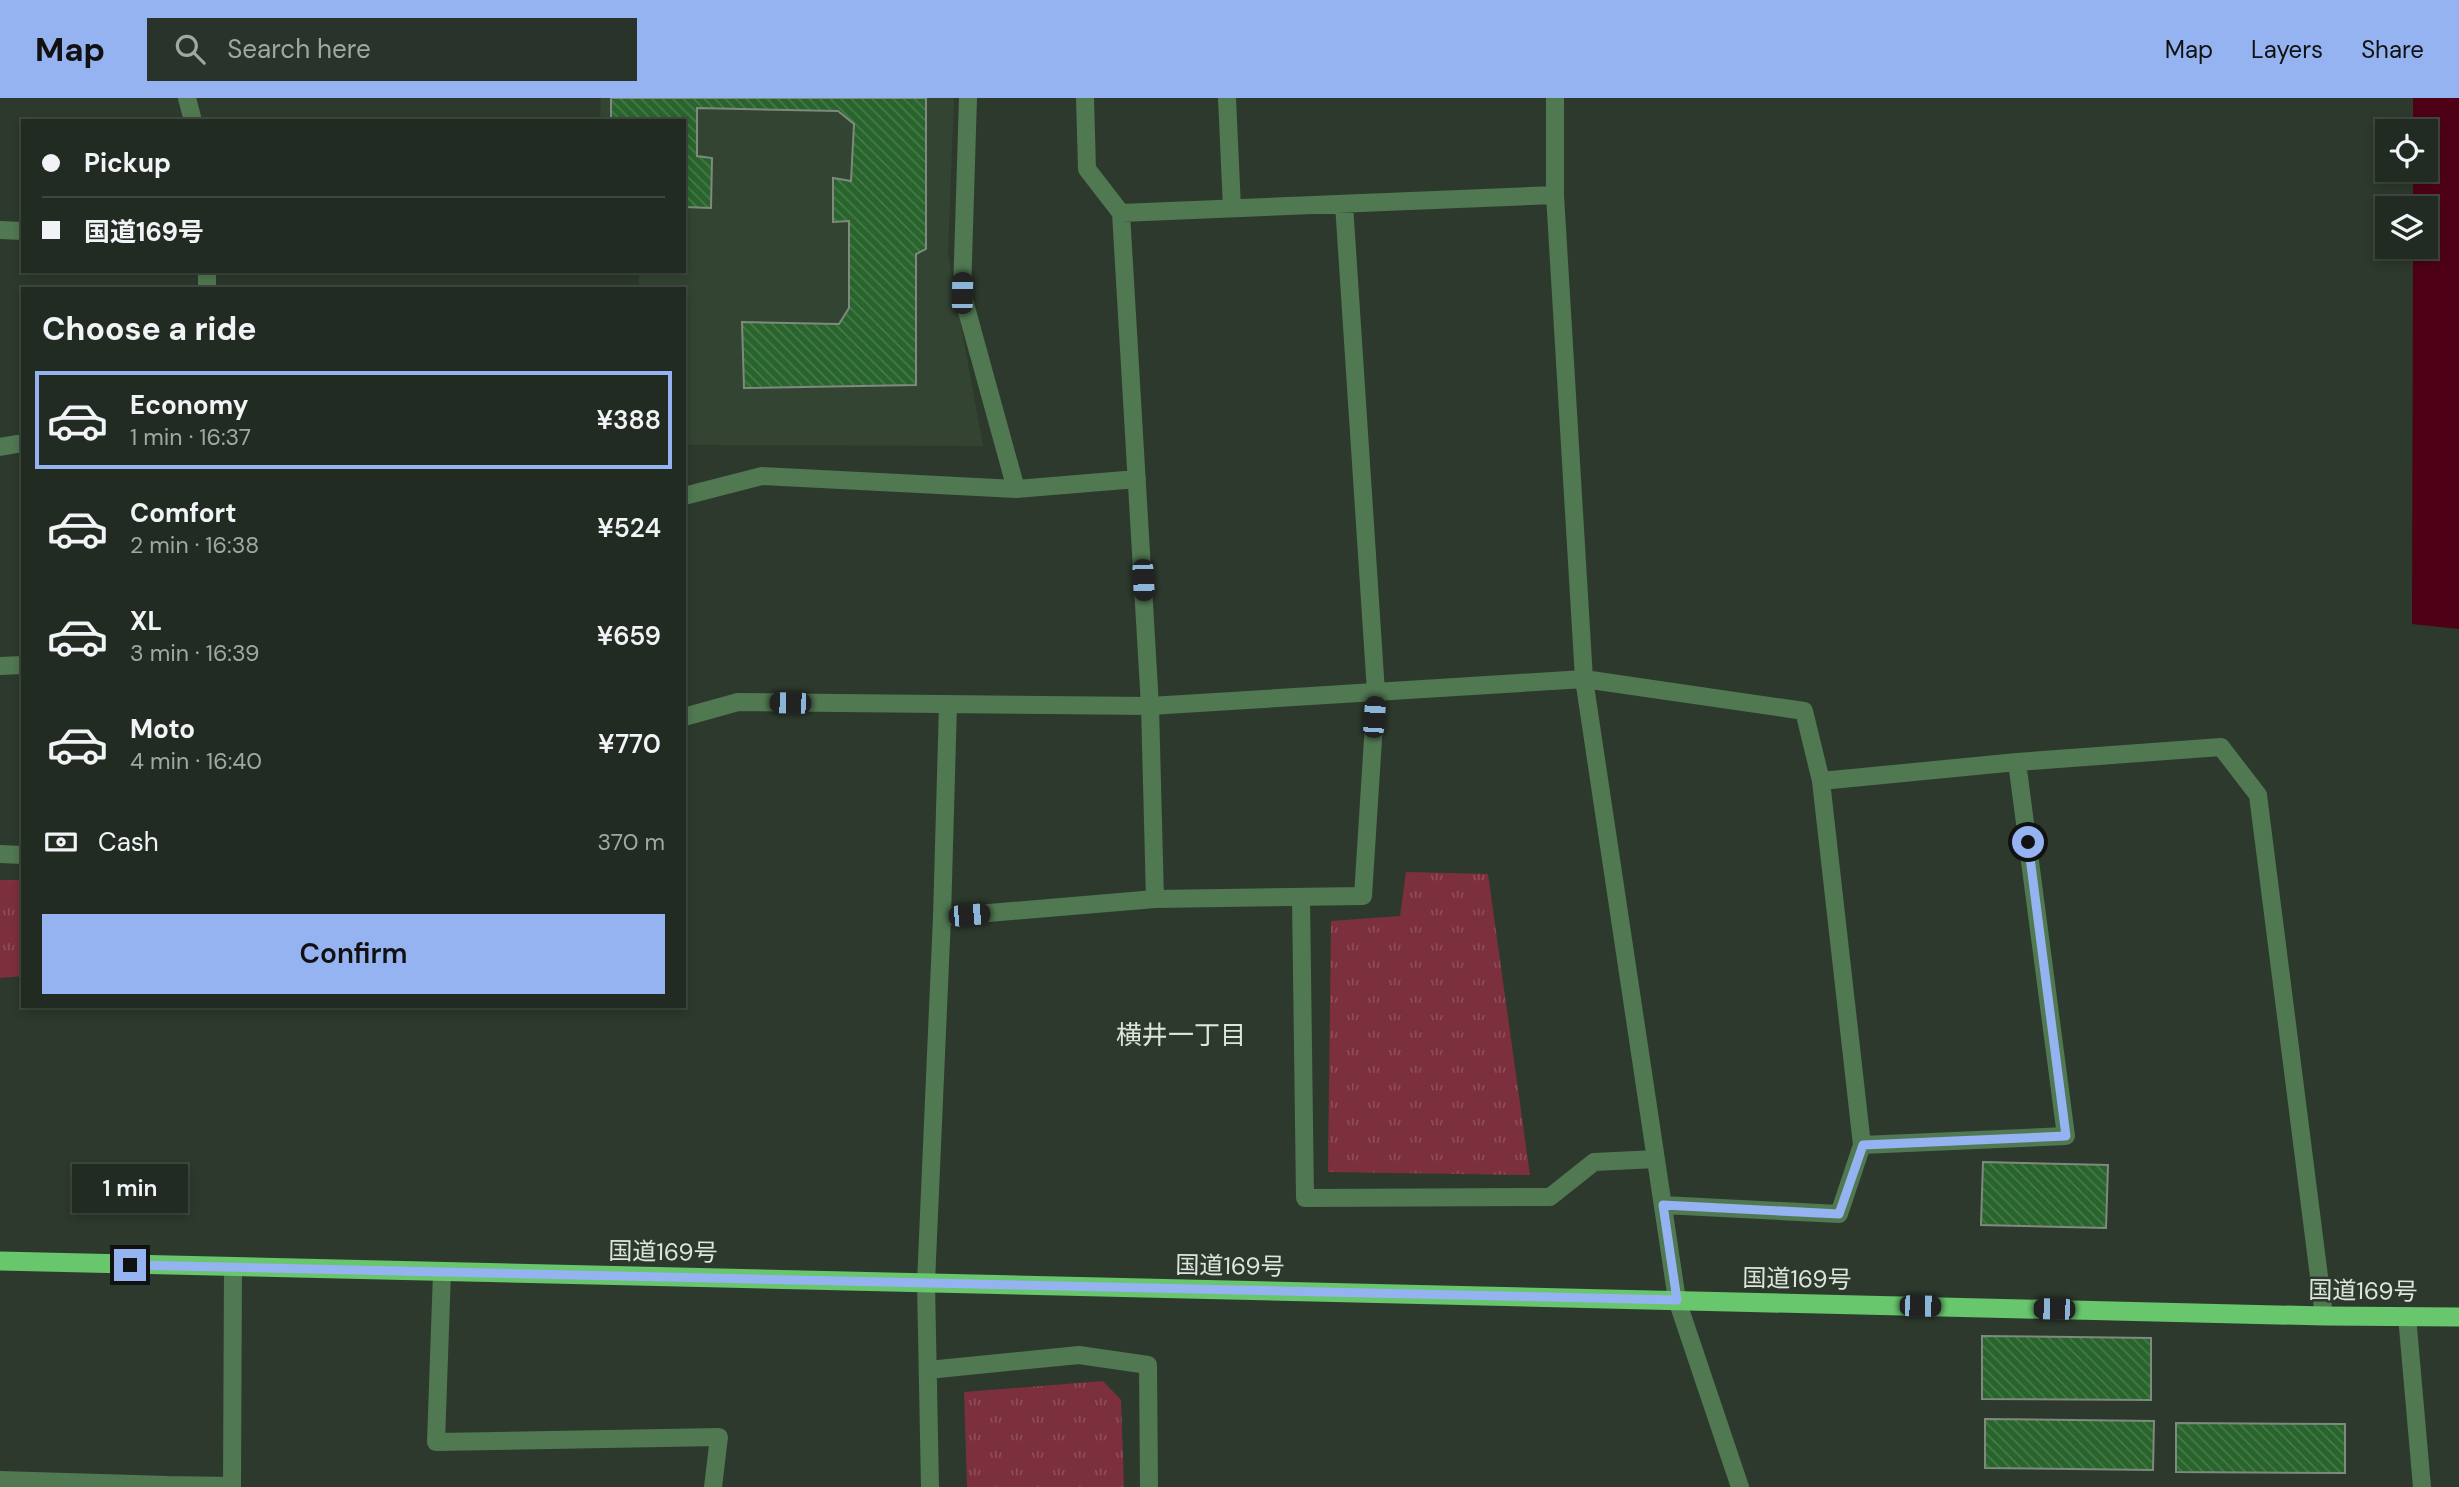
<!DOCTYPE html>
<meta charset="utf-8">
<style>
:root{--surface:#222b22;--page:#2a332a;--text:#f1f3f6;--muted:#a2a7a5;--line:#3f4740;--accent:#95b2f1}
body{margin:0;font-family:"DM Sans","Noto Sans JP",sans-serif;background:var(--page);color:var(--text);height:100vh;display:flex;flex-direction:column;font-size:26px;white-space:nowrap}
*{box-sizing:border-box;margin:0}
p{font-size:23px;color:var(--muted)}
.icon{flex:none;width:38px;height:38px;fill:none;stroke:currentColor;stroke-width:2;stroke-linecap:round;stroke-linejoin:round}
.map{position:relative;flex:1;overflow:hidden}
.drawer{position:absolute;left:21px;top:189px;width:665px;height:721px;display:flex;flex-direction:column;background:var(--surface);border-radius:0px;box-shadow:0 4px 10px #0003,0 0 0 2px var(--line)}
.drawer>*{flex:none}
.guide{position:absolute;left:21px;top:21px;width:665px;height:154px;border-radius:0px;box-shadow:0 4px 10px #0003,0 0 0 2px var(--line);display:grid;align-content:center;height:154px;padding:0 21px;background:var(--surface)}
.tools{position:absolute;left:2375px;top:21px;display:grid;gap:14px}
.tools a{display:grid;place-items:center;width:63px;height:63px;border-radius:0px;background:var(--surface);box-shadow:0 4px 10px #0003,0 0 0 2px var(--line);font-size:35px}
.end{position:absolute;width:32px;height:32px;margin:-16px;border:9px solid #95b2f1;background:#111;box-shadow:0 0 0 4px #111}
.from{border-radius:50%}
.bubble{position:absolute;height:49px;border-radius:0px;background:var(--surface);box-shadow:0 4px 10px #0003,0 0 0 2px var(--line);font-size:23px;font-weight:600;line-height:49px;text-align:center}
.car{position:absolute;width:21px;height:42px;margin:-21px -10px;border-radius:9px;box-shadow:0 0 5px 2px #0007;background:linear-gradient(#222 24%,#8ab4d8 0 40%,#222 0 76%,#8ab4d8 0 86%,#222 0)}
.guide b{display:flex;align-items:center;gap:24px;height:66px;font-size:26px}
.guide b+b{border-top:2px solid var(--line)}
.guide i{width:18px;height:18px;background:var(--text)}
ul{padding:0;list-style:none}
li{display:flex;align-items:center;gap:21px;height:98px;margin:0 14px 10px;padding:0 7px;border:4px solid transparent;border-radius:0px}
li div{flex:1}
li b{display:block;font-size:26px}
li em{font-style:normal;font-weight:600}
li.selected{border-color:var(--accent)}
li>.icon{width:63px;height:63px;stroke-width:1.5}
h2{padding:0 21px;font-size:32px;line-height:84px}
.pay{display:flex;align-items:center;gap:18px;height:77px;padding:0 21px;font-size:26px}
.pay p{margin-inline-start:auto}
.button{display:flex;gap:14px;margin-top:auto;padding:14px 21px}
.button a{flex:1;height:80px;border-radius:0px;background:var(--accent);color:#111;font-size:28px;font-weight:600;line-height:80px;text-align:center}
header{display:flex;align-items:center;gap:42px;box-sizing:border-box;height:98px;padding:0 35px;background:var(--accent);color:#111}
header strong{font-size:33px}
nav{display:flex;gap:38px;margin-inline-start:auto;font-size:24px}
.search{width:490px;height:63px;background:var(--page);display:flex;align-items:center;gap:18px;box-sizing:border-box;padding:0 24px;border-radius:0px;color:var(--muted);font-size:26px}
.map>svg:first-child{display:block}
</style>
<header>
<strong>Map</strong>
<div class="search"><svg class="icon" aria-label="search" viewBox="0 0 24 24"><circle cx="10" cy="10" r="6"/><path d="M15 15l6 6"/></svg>Search here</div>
<nav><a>Map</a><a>Layers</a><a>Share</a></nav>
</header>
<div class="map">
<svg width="2459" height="1389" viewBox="0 0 2459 1389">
<defs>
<pattern id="park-tufts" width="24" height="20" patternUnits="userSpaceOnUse" patternTransform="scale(1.75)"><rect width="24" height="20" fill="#7c2f3c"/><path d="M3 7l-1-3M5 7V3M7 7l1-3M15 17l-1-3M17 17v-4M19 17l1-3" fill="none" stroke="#8e4d58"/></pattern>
<pattern id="building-back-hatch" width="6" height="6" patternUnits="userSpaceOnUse" patternTransform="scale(1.75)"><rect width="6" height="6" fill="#28642c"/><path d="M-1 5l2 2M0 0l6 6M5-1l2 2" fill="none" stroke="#477a4a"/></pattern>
</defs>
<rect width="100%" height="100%" fill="#2d392d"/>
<path fill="#343" d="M601 0H954L948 156 983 348 684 347V191H639V173H684V23H600Z"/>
<path fill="url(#park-tufts)" d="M1406 774 1488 776 1530 1077 1328 1074 1331 823 1400 818Z
M0 782H23V878L0 880Z
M1103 1283 1121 1302 1124 1389H967L964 1294Z"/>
<path fill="#4d0016" d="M2413 0H2459V531L2412 526 2413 149H2426V110H2413V72H2426V33H2413Z"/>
<path fill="url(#building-back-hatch)" stroke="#7d8a7d" stroke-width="2" d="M611 0H926V151L916 156V287L744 290 742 224 839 226 849 210V123L833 124V80L851 83 854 26 838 13 697 10V58L712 60 711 110 684 109V23H611Z
M1983 1064 2108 1067 2106 1130 1981 1127Z
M1982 1238 2151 1240V1302L1982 1301Z
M1985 1321 2154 1323 2153 1372 1985 1370Z
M2176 1325 2345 1326V1375L2176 1374Z"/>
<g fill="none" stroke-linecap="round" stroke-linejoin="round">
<path stroke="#507851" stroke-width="18" d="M187 0 193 23
M968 0 962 195 1016 391
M1085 0 1087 71 1121 115
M1227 0 1232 110
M1555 0V97L1584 581 1677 1202 1740 1389
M0 132 23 133
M207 173V191
M0 349 23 345
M684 398 762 378 1016 391 1137 381
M0 568 23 567
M684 619 738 604 1150 608 1584 581 1804 613 1821 683 2017 664 2221 649 2258 697 2324 1218
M1821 683 1862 1047
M0 756 23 757
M1301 799 1305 1100 1550 1099 1594 1064 1656 1061
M1155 801 1150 608 1121 115 1555 97
M942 819 1155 801 1363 798 1376 594 1344 106
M1663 1107 1839 1116 1862 1047 2066 1038 2017 664
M442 1174 436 1344 719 1339 713 1389
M2407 1218 2422 1389
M928 1272 1079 1257 1148 1267 1149 1389
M0 1382 168 1387
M167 1389 168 1387 232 1388 233 1169
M930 1389 926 1185 942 819 948 606"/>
<path stroke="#68c66c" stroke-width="19" d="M0 1163 2324 1218 2459 1219"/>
</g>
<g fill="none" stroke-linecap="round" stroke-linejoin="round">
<path stroke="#95b2f1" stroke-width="9" d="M130 1167 1677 1202 1663 1107 1839 1116 1863 1047 2066 1038 2028 744"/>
</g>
<g text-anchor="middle" stroke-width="5" stroke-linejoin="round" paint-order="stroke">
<g font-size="24" fill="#dde5dd" stroke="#2d392d">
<text transform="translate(663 1154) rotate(1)" y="8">国道169号</text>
<text transform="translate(1230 1168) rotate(1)" y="8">国道169号</text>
<text transform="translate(1797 1181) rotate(1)" y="8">国道169号</text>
<text transform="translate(2363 1193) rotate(1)" y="8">国道169号</text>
</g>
<g font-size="26" fill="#dde5dd" stroke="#2d392d">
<text x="1181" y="946">横井一丁目</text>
</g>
</g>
</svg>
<div class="tools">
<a><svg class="icon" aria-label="locate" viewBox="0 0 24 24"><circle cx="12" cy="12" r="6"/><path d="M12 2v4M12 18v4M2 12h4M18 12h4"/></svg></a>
<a><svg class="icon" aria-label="layers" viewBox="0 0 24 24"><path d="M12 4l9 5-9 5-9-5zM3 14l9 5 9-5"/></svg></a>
</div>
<i class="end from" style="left:2028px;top:744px"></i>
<i class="end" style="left:130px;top:1167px"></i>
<div class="bubble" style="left:72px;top:1066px;width:116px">1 min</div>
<i class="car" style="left:962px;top:195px;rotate:1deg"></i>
<i class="car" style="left:1143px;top:482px;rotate:177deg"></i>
<i class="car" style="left:790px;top:605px;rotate:271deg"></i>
<i class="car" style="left:1374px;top:619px;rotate:4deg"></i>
<i class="car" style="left:969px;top:817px;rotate:85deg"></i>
<i class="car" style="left:1920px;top:1208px;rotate:91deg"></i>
<i class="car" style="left:2054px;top:1211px;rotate:271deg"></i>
<div class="guide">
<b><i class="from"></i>Pickup</b>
<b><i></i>国道169号</b>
</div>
<section class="drawer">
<h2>Choose a ride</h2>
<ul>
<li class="selected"><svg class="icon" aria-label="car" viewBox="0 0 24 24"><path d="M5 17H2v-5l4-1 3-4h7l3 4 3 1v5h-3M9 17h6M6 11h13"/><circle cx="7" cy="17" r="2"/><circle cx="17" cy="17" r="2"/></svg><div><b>Economy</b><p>1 min · 16:37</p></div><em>¥388</em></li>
<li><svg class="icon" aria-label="car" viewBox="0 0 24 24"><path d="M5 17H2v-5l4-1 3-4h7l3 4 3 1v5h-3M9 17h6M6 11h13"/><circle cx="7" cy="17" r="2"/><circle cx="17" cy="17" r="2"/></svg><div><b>Comfort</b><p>2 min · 16:38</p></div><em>¥524</em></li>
<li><svg class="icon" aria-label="car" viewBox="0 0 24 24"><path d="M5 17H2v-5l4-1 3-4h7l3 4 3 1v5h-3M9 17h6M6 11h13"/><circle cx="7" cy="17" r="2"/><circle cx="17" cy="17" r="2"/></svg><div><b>XL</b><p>3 min · 16:39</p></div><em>¥659</em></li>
<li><svg class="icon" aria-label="car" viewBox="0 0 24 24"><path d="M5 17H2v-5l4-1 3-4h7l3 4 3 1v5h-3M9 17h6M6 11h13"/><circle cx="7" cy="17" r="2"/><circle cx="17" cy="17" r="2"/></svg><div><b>Moto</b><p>4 min · 16:40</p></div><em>¥770</em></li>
</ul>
<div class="pay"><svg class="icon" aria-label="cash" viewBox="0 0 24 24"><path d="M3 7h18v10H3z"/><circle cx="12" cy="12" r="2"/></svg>Cash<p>370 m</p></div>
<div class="button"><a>Confirm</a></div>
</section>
</div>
